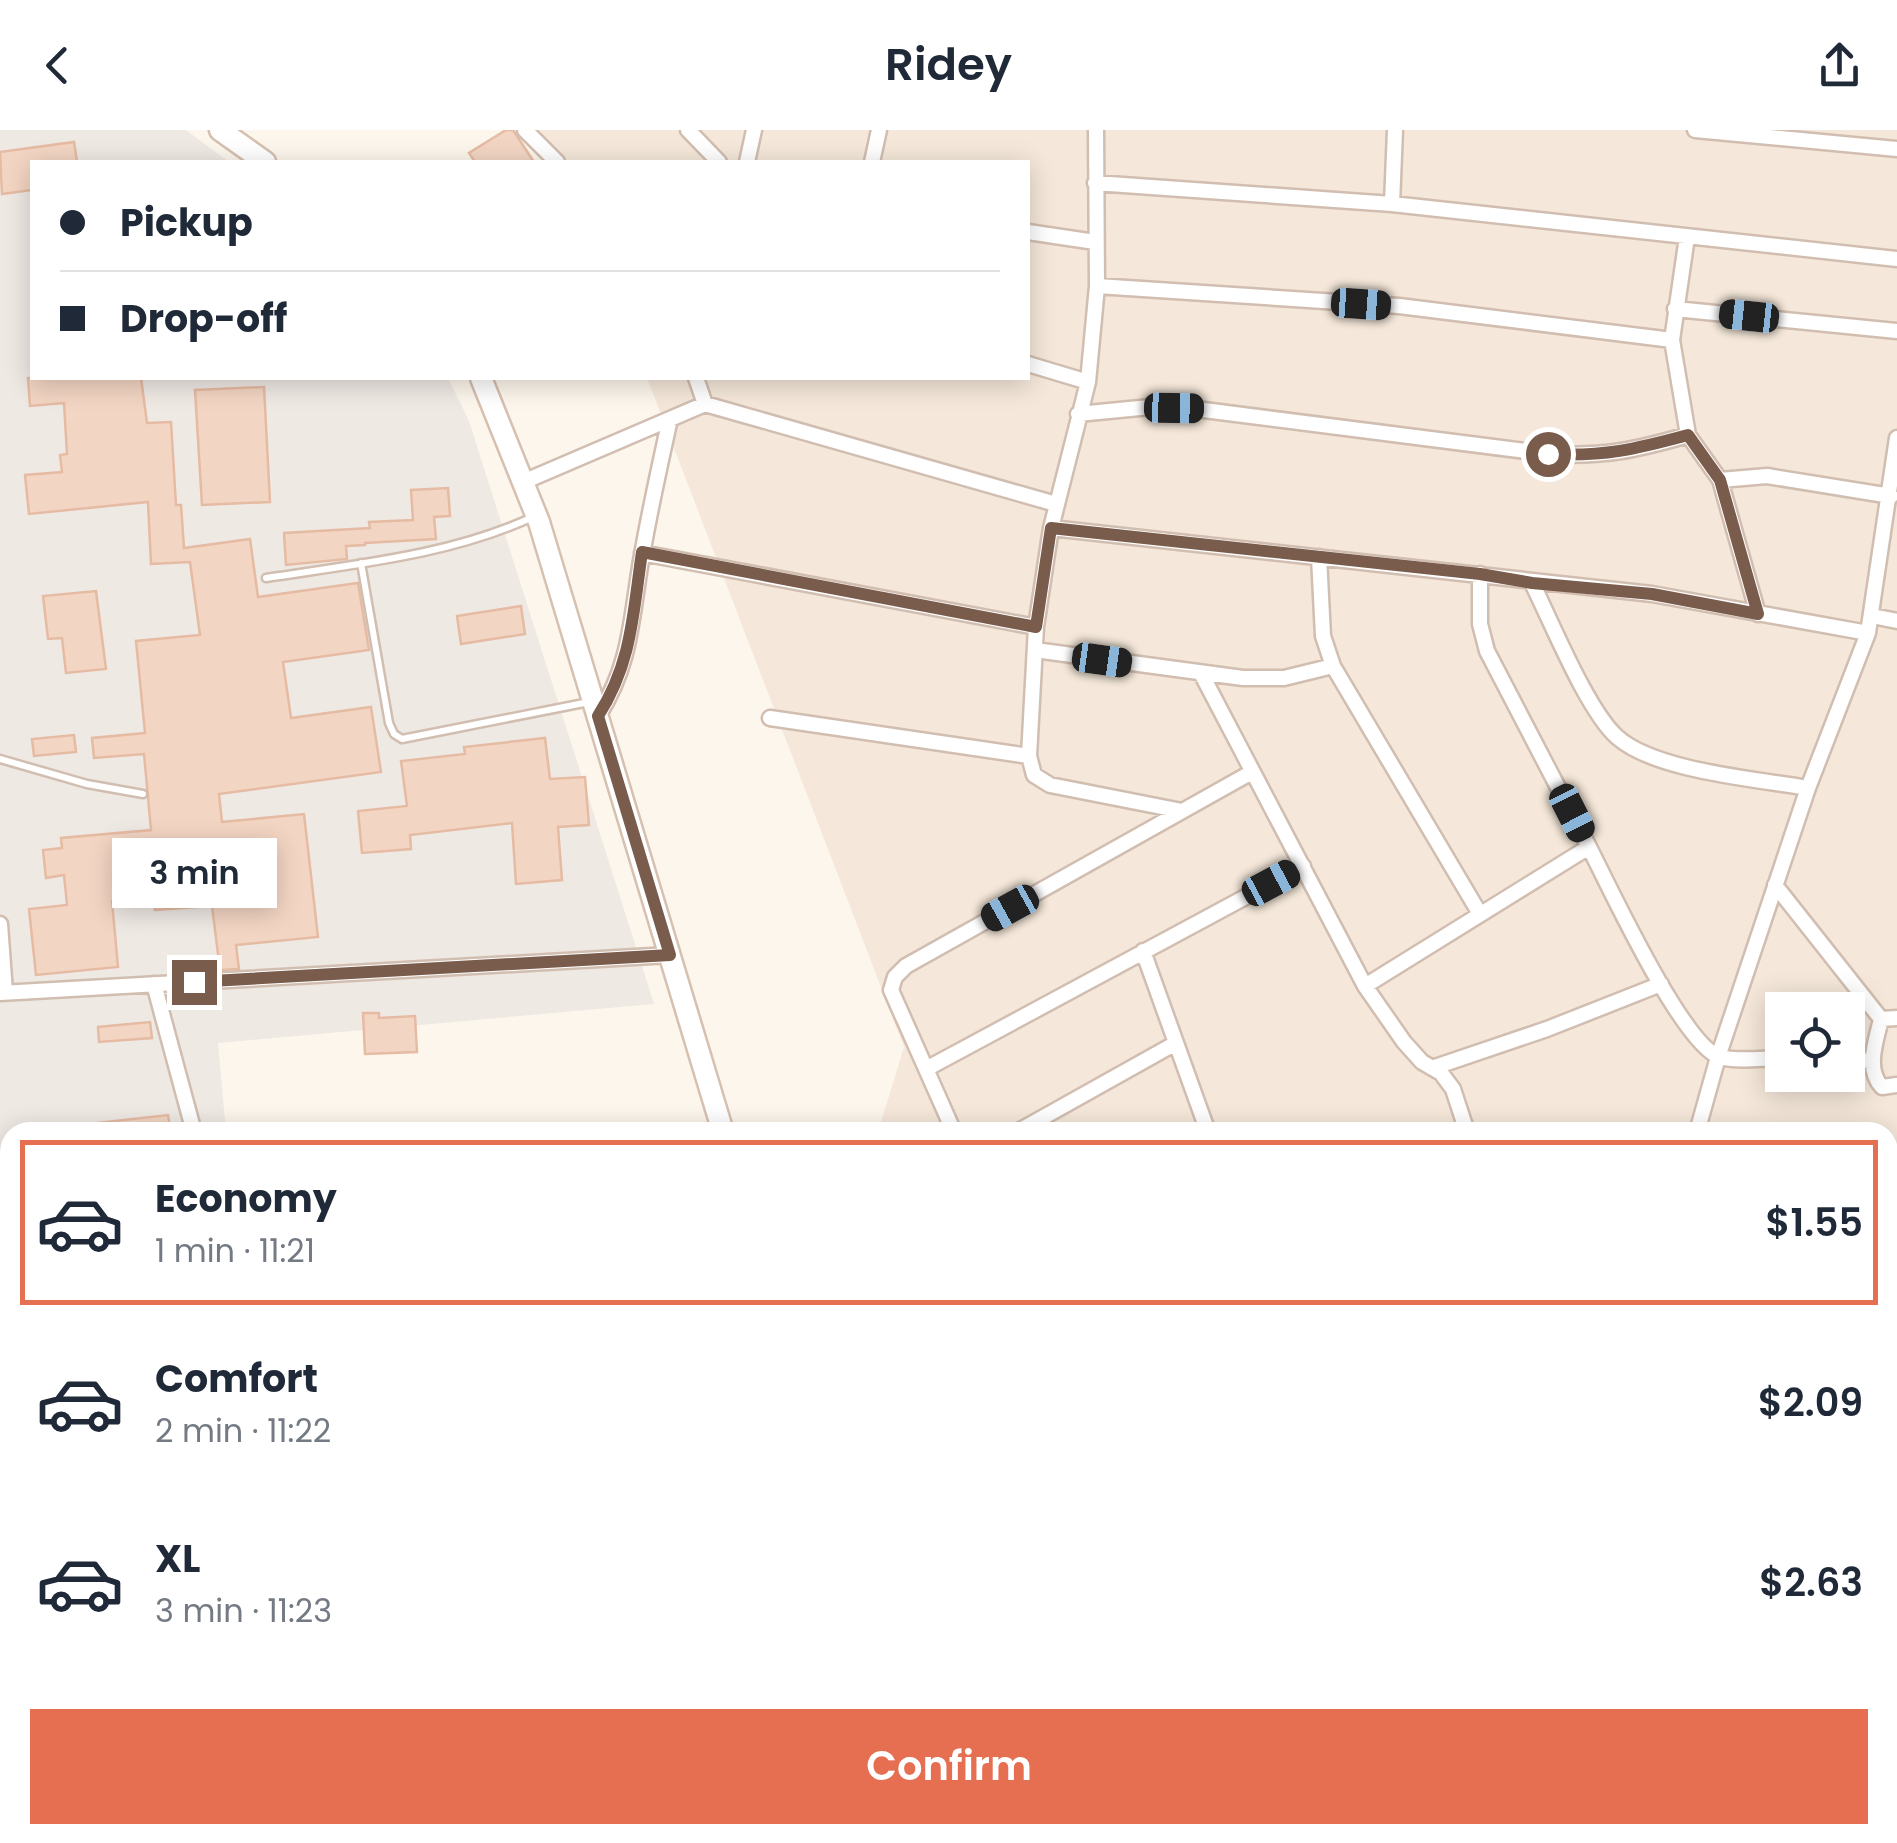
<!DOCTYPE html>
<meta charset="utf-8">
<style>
:root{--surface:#fff;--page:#f2f2f3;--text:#1f2937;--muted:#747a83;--line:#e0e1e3;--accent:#e76f51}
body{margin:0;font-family:Poppins,sans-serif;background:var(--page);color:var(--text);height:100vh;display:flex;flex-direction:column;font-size:38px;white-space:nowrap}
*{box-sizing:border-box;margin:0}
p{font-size:32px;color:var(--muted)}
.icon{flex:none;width:55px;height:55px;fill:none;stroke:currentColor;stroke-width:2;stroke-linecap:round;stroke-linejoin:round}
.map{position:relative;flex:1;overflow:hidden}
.panel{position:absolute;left:0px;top:992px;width:1898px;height:722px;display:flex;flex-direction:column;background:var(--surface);border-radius:30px 30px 0 0;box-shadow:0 5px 25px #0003}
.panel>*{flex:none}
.hud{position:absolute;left:30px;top:30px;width:1000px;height:220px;border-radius:0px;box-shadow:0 5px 25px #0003;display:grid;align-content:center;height:220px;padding:0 30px;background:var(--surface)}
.fabs{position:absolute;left:1765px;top:862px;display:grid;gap:20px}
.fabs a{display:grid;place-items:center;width:100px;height:100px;border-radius:0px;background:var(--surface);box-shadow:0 5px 25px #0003;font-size:50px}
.end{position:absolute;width:45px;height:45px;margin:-22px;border:12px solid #7a5c4d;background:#fff;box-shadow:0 0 0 5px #fff}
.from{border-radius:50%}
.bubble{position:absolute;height:70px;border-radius:0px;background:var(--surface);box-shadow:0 5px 25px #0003;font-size:32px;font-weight:600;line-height:70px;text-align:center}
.car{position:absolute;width:30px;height:60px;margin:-30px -15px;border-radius:12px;box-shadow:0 0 8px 2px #0007;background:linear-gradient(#222 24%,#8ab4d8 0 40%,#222 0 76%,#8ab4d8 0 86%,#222 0)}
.hud b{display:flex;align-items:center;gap:35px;height:95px;font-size:38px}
.hud b+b{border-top:2px solid var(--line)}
.hud i{width:25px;height:25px;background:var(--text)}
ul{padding:18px 0 0;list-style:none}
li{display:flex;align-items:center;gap:30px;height:165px;margin:0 20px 15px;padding:0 10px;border:5px solid transparent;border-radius:0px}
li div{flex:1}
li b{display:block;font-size:38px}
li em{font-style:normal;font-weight:600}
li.active{border-color:var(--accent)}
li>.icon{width:90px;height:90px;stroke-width:1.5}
.action{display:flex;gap:20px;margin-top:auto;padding:20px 30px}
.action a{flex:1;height:115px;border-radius:0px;background:var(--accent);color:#fff;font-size:40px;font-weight:600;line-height:115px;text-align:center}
header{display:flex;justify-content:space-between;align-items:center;height:130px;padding:0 30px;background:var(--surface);font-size:45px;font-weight:600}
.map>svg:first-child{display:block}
</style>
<header><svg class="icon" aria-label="back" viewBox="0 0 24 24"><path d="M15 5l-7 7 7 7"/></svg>Ridey<svg class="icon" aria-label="share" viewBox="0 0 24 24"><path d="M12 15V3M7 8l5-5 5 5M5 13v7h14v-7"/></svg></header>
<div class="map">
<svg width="1897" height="1713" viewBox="0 0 1897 1713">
<rect width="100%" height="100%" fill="#fdf6ec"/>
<path fill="#f5e8da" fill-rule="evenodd" d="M536 0H1897V1713H925L927 1705H1888V1002H878L904 917 647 248H1028V32H551ZM1782 880H1848V945H1782Z"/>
<path fill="#efe9e4" d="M0 0H186L229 32H32V248H448L469 291 654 874 218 913 226 1002H10V1173L0 1176Z"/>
<path fill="#f3d5c3" stroke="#e6bba3" stroke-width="2.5" d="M506 0H513L534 32H475L469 23Z
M74 12 77 32H32V60L2 64 0 22Z
M28 248H141L147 293 171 292 176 375H181L184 418 250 409 258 467 358 453 369 520 283 532 291 588 371 577 381 642 219 664 222 692 304 684 318 807 236 815 239 839 220 840 212 776 155 780 153 767 112 771 118 837 36 845 29 779 67 775 64 745 46 748 43 720 62 718 61 708 151 700 144 624 94 628 92 608 145 603 136 511 200 505 190 432 151 434 148 372 29 384 25 345 62 342 60 325 67 324 64 273 30 276Z
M264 257 270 372 202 375 195 260Z
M448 358 450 386 434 387 436 409 365 413V415L346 416 347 429 286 435 284 403 370 398 369 392 413 390 411 360Z
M96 461 106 539 66 543 62 508 48 509 43 466Z
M521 476 525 504 461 514 457 486Z
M74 605 76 622 34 626 32 609Z
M545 608 550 649 585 647 589 695 558 697 562 750 516 754 512 693 410 705 411 719 362 723 358 681 407 676 401 631 465 624 464 617Z
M363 883H379V888L415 886 417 922 365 924Z
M150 892 152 908 99 912 98 897Z
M168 985 171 1002H97L96 993Z"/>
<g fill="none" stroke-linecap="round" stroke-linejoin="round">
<g stroke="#d1beb0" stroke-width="11">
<path id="lane" d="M361 433 389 593 394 604 402 609 589 572
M266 448C356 434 452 425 535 386
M0 629 87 654 143 664"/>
</g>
<g stroke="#d1beb0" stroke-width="19">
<path id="street" d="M525 0 557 32
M688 0 719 32
M1096 0 1097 156 1088 252 1051 398 1036 497 1029 626 1034 645 1050 655 1182 681
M1695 0 1897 19
M747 32 754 0
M872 32 879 0
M1095 53 1392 74 1395 0
M1392 74 1897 129
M1028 102 1095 112
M1687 107 1672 210 1688 305 1720 350 1758 484
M1097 156 1399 176 1672 210
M1675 179 1897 201
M1028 234 1088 252
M696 248 705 274 1056 374
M1078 284 1150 277 1196 279 1549 324C1604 327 1636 320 1688 305
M1720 350 1767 346 1891 366
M523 352 705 274
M1051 398 1652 464 1868 503
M642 423 1036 497
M1319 427 1323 506 1333 536 1480 784
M1480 444V494L1487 521 1589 717
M1532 453C1552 493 1587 580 1617 607 1655 641 1756 649 1808 658
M1872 486 1897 491
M1035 520 1243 548H1284L1333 536
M1202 545 1365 856 1404 912 1422 932 1441 943 1453 959 1467 1002
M598 586C632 533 631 486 642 425 650 379 660 334 670 289
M770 588 1029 626
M1775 755 1881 889C1876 911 1865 939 1882 957L1897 955
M0 794 5 862
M1143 821 1208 1002
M154 854 194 1002
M1365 856 1589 717C1609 756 1683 916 1720 927 1738 932 1764 928 1782 928
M0 863 670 825
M1881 889 1897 888
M1848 930 1872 931
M1432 938 1547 899 1661 854
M926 939 1303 736
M954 1002 891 860 895 847 906 836 1252 642
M1017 1002 1176 913
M1697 1002 1718 927 1808 658 1868 503 1897 308
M1888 1034 1897 1035
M1888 1148 1897 1149
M0 1149 10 1148
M1888 1255H1897
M0 1420 10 1413
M0 1574 10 1576
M1888 1616 1897 1614
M275 1705 278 1713
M407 1705 410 1713
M1141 1705 1148 1713
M1435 1705 1456 1713
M1769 1705 1774 1713"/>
</g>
<g stroke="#d6c0b0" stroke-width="25">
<path id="secondary" d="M220 0 265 32
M481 248 539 392 723 1002
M1291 1713 1293 1705"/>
</g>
<use href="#lane" stroke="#fff" stroke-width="6"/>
<use href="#street" stroke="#fff" stroke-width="14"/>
<use href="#secondary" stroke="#fff" stroke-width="20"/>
</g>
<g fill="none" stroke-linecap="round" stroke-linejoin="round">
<path stroke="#7a5c4d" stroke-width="12" d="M194 852 670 825 598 586C632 533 633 483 642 422L1036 497 1051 398 1480 444 1532 453 1652 464 1758 484 1720 350 1688 305C1636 319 1604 327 1548 324"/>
</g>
</svg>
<div class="fabs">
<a><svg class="icon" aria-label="locate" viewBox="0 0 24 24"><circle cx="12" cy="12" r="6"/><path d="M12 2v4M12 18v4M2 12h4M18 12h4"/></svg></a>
</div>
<i class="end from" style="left:1548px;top:324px"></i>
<i class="end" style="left:194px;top:852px"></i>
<div class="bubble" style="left:112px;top:708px;width:165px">3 min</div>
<i class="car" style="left:1361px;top:174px;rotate:94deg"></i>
<i class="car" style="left:1749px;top:186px;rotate:276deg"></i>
<i class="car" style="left:1174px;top:278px;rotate:91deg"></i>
<i class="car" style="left:1102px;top:530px;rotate:98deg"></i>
<i class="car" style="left:1572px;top:683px;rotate:153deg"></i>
<i class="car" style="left:1271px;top:753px;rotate:62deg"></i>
<i class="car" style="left:1010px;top:778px;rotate:241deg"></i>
<div class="hud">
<b><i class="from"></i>Pickup</b>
<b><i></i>Drop-off</b>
</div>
<section class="panel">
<ul>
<li class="active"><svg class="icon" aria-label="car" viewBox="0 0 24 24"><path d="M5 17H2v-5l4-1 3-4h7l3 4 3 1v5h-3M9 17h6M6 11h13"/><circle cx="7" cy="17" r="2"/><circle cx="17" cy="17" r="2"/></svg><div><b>Economy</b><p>1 min · 11:21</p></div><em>$1.55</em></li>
<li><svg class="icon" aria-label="car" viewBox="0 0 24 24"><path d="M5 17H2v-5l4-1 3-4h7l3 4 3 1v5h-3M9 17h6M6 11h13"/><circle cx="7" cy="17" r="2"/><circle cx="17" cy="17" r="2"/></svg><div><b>Comfort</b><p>2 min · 11:22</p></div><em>$2.09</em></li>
<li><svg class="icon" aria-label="car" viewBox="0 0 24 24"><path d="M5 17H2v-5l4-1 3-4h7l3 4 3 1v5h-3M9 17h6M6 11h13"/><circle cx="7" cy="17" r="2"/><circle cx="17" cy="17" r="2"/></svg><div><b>XL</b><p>3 min · 11:23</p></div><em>$2.63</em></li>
</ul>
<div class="action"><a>Confirm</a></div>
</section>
</div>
